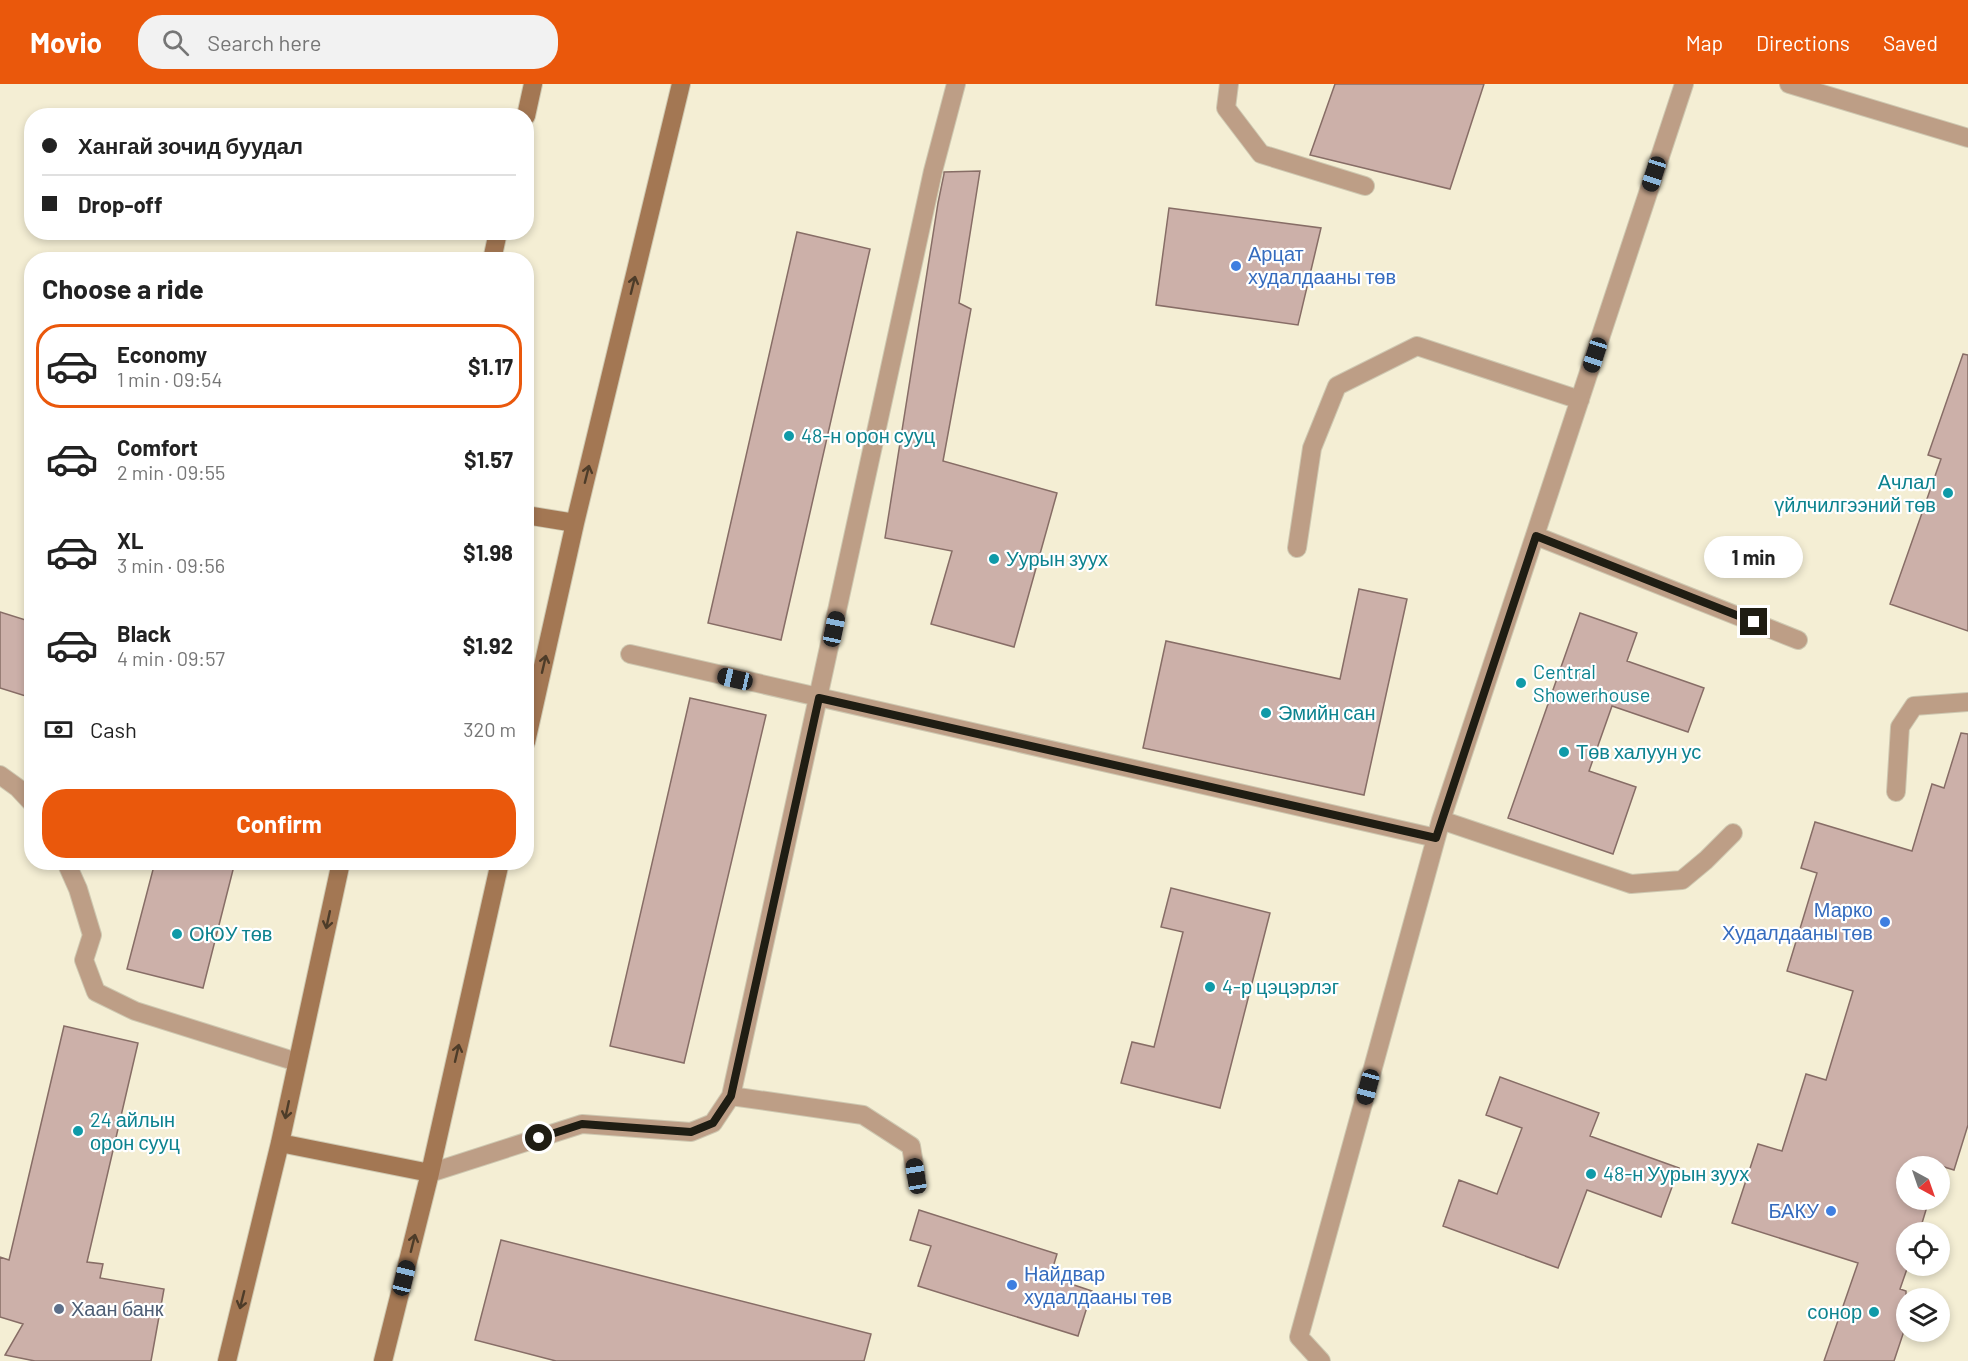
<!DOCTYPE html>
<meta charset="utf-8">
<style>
:root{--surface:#fff;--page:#f2f2f2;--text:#222;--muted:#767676;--line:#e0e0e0;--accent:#ea580c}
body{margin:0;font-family:Barlow,sans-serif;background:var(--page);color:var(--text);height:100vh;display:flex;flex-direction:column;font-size:22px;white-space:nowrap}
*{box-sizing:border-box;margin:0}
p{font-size:20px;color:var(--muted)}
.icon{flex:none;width:33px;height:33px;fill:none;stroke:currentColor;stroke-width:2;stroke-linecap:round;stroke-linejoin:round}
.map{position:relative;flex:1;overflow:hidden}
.drawer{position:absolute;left:24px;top:168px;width:510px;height:618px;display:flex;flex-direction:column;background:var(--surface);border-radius:24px;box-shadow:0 3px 9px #0003}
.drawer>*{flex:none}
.guide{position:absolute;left:24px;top:24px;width:510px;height:132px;border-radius:24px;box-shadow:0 3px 9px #0003;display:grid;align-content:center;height:132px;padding:0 18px;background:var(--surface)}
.needle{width:39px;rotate:140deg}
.fabs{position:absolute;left:1896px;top:1072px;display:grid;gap:12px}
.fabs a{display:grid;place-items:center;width:54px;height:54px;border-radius:50%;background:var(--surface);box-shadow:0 3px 9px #0003;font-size:30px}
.end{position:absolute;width:27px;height:27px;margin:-14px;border:8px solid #1f1d13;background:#fff;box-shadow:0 0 0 3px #fff}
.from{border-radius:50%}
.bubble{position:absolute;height:42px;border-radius:21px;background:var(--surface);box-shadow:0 3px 9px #0003;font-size:20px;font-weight:700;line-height:42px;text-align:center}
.car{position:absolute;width:18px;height:36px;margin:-18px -9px;border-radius:8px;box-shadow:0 0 4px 2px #0007;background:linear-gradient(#222 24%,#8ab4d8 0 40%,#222 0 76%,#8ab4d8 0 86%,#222 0)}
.guide b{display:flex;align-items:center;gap:21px;height:57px;font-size:22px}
.guide b+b{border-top:2px solid var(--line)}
.guide i{width:15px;height:15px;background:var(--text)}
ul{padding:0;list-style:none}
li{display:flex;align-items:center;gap:18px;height:84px;margin:0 12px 9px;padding:0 6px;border:3px solid transparent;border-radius:24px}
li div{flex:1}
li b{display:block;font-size:22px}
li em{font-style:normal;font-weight:700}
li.active{border-color:var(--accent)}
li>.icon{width:54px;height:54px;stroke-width:1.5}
h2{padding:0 18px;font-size:27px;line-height:72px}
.pay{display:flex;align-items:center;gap:15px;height:66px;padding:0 18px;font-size:22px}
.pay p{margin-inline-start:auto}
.primary-button{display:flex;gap:12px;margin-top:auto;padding:12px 18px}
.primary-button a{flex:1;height:69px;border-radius:24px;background:var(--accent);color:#fff;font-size:24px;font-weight:700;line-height:69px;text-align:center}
header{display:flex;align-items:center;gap:36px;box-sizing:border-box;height:84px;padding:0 30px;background:var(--accent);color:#fff}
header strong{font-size:28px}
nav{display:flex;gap:33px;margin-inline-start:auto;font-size:21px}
.search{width:420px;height:54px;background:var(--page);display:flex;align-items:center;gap:15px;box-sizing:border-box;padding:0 21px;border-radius:24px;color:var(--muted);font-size:22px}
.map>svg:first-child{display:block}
</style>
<header>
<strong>Movio</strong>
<div class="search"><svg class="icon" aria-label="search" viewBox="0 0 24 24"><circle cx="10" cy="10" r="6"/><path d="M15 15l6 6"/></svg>Search here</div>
<nav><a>Map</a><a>Directions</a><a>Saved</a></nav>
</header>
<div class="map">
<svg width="1968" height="1277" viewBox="0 0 1968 1277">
<rect width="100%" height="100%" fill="#f4eed4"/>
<path fill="#ccb0a9" stroke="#876d66" stroke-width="1.5" d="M1335 0H1484L1450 105 1310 71Z
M980 87 959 219 971 225 943 377 1057 409 1014 563 931 540 952 467 885 454 938 119 944 90V88Z
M1169 124 1321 144 1298 241 1156 221Z
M797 148 870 165 781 556 708 539Z
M1963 270 1968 271V547L1890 520 1941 375 1928 371Z
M1359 505 1407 515 1364 711 1143 664 1166 557 1340 595Z
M0 528 32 538V614L0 604Z
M1580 529 1637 549 1627 577 1704 604 1688 648 1612 622 1589 687 1636 703 1613 770 1508 734Z
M690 614 766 631 684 979 610 962Z
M1961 649 1968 650V1041L1954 1086 1941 1082 1940 1086V1083H1906V1116H1929L1919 1149H1906L1908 1182 1900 1205 1906 1207V1241L1894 1277H1824L1858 1179 1732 1139 1758 1060 1782 1067 1806 990 1826 996 1853 907 1787 887 1817 789 1801 784 1815 738 1912 767 1932 700 1944 704Z
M155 778H235L203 904 127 885Z
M1171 804 1270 829 1220 1024 1121 999 1132 958 1154 963 1183 848 1161 843Z
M64 942 138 959 87 1178 103 1180 100 1194 164 1205 151 1277H35L5 1271 23 1240 0 1233V1173L9 1176Z
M1500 993 1599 1029 1590 1052 1679 1084 1661 1133 1587 1106 1558 1184 1443 1142 1459 1096 1497 1110 1522 1044 1486 1031Z
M919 1126 1057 1170 1050 1193 1092 1207 1078 1252 918 1202 931 1162 910 1156Z
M501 1156 871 1250 864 1277H556L475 1256Z"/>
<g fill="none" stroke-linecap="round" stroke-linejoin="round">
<g stroke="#cec8b1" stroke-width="20">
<path id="service" d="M1229 0 1226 24 1261 70 1365 102
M1536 452 1798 556
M1297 464 1312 364 1337 302 1417 262 1580 316
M630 570 1436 754
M1896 708 1900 643 1914 622 1968 618
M1441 736 1631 800 1682 796 1706 776 1733 749
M731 1012 863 1031 911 1062 916 1092
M430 1089 582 1040 691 1048 713 1039 731 1012 933 87 956 0
M1321 1277 1299 1253 1441 736 1684 0"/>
</g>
<g stroke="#cec8b1" stroke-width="20">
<path id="minor" d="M0 691 18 704 32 719
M66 778 78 805 92 851 84 876 96 908 135 927 297 978"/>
</g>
<g stroke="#cec8b1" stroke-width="20">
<path id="tertiary" d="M1789 0 1968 54"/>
</g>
<g stroke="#cec8b1" stroke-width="20">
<path id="secondary" d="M526 32 533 0
M492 176 498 148
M526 431 575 439
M526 658 575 439 681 0
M280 1059 430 1089
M227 1277 280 1059 341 778
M383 1277 430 1089 500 778"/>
</g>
<use href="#service" stroke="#bd9e86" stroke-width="18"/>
<use href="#minor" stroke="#bd9e86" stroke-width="18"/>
<use href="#tertiary" stroke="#bd9e86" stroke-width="18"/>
<use href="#secondary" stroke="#a37753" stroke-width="18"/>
</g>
<defs><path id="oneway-shaft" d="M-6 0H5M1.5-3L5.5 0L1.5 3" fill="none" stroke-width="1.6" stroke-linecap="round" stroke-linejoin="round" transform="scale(1.5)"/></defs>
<g stroke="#4d3c29">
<use href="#oneway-shaft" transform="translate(633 201) rotate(-76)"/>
<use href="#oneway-shaft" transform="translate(587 390) rotate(-76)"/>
<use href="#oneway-shaft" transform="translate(544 580) rotate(-77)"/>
<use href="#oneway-shaft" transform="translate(328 836) rotate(102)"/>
<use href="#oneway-shaft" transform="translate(457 969) rotate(-77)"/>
<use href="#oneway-shaft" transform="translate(287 1026) rotate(102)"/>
<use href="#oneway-shaft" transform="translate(413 1159) rotate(-76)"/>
<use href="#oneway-shaft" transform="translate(242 1216) rotate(104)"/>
</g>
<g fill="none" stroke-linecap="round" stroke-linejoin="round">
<path stroke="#1f1d13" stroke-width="8" d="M539 1054 582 1040 691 1048 713 1039 731 1012 819 614 1436 754 1536 452 1754 538"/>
</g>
<g fill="#3f7fe0" stroke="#fff" stroke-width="2">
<circle cx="1236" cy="182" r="6"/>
<circle cx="1885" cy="838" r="6"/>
<circle cx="1831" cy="1127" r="6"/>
<circle cx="1012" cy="1201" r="6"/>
</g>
<g fill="#0f9aa8" stroke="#fff" stroke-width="2">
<circle cx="789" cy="352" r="6"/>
<circle cx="1948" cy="409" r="6"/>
<circle cx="994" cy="475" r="6"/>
<circle cx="1521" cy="599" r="6"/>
<circle cx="1266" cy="629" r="6"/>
<circle cx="1564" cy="668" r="6"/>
<circle cx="177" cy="850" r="6"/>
<circle cx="1210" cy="903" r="6"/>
<circle cx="78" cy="1047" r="6"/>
<circle cx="1591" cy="1090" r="6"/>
<circle cx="1874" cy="1228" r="6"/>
</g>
<circle fill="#5c6f8a" stroke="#fff" stroke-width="2" cx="59" cy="1225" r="6"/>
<g text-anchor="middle" stroke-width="4.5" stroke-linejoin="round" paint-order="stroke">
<g font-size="20" fill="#366cbe" stroke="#fff" text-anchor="start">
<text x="1248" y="177">Арцат<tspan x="1248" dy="23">худалдааны төв</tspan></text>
<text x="1873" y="833" text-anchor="end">Марко<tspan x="1873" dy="23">Худалдааны төв</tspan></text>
<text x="1819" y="1134" text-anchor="end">БАКУ</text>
<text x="1024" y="1197">Найдвар<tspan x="1024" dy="23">худалдааны төв</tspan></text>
</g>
<g font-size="20" fill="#0d838f" stroke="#fff" text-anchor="start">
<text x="801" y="359">48-н орон сууц</text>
<text x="1936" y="405" text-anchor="end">Ачлал<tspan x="1936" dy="23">үйлчилгээний төв</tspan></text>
<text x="1006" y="482">Уурын зуух</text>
<text x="1533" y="595">Central<tspan x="1533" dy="23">Showerhouse</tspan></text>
<text x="1278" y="636">Эмийн сан</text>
<text x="1576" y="675">Төв халуун ус</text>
<text x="189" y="857">ОЮУ төв</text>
<text x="1222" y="910">4-р цэцэрлэг</text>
<text x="90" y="1043">24 айлын<tspan x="90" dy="23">орон сууц</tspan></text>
<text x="1603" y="1097">48-н Уурын зуух</text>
<text x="1862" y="1235" text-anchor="end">сонор</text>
</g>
<g font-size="20" fill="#4e5e75" stroke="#fff" text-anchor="start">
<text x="71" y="1232">Хаан банк</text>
</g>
</g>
</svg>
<div class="fabs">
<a><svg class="needle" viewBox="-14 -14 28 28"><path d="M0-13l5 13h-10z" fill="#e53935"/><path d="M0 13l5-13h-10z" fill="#767676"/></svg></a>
<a><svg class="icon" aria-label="locate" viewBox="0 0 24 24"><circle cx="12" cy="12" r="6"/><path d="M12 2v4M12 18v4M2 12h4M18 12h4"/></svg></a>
<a><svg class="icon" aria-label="layers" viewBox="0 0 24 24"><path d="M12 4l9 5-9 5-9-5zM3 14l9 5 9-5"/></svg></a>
</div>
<i class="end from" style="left:539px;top:1054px"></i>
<i class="end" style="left:1754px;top:538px"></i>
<div class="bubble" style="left:1704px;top:452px;width:99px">1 min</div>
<i class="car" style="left:1654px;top:90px;rotate:198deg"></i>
<i class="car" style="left:1595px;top:271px;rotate:198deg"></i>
<i class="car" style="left:834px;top:545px;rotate:12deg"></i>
<i class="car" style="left:735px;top:595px;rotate:283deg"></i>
<i class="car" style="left:1368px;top:1003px;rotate:195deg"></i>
<i class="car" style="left:916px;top:1092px;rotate:351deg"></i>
<i class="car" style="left:404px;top:1194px;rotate:14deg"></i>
<div class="guide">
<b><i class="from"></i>Хангай зочид буудал</b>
<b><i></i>Drop-off</b>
</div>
<section class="drawer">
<h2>Choose a ride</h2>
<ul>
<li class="active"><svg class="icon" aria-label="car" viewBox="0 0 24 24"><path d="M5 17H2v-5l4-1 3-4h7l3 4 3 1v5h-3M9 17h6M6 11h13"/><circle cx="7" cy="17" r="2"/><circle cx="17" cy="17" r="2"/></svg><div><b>Economy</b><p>1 min · 09:54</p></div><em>$1.17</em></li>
<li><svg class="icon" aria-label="car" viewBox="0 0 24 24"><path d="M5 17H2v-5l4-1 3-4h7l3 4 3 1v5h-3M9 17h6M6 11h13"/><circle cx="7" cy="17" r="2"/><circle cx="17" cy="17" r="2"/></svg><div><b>Comfort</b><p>2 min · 09:55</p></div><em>$1.57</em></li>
<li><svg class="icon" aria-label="car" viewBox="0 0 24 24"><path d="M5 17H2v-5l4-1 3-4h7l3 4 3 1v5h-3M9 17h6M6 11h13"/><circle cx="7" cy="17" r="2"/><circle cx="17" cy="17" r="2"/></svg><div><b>XL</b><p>3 min · 09:56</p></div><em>$1.98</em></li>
<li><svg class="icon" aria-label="car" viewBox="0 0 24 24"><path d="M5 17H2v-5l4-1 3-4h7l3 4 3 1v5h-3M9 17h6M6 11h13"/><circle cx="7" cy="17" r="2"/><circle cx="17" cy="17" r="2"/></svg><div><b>Black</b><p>4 min · 09:57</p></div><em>$1.92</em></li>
</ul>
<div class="pay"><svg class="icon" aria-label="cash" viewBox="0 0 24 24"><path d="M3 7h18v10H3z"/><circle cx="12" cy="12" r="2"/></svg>Cash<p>320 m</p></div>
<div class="primary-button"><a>Confirm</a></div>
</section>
</div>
